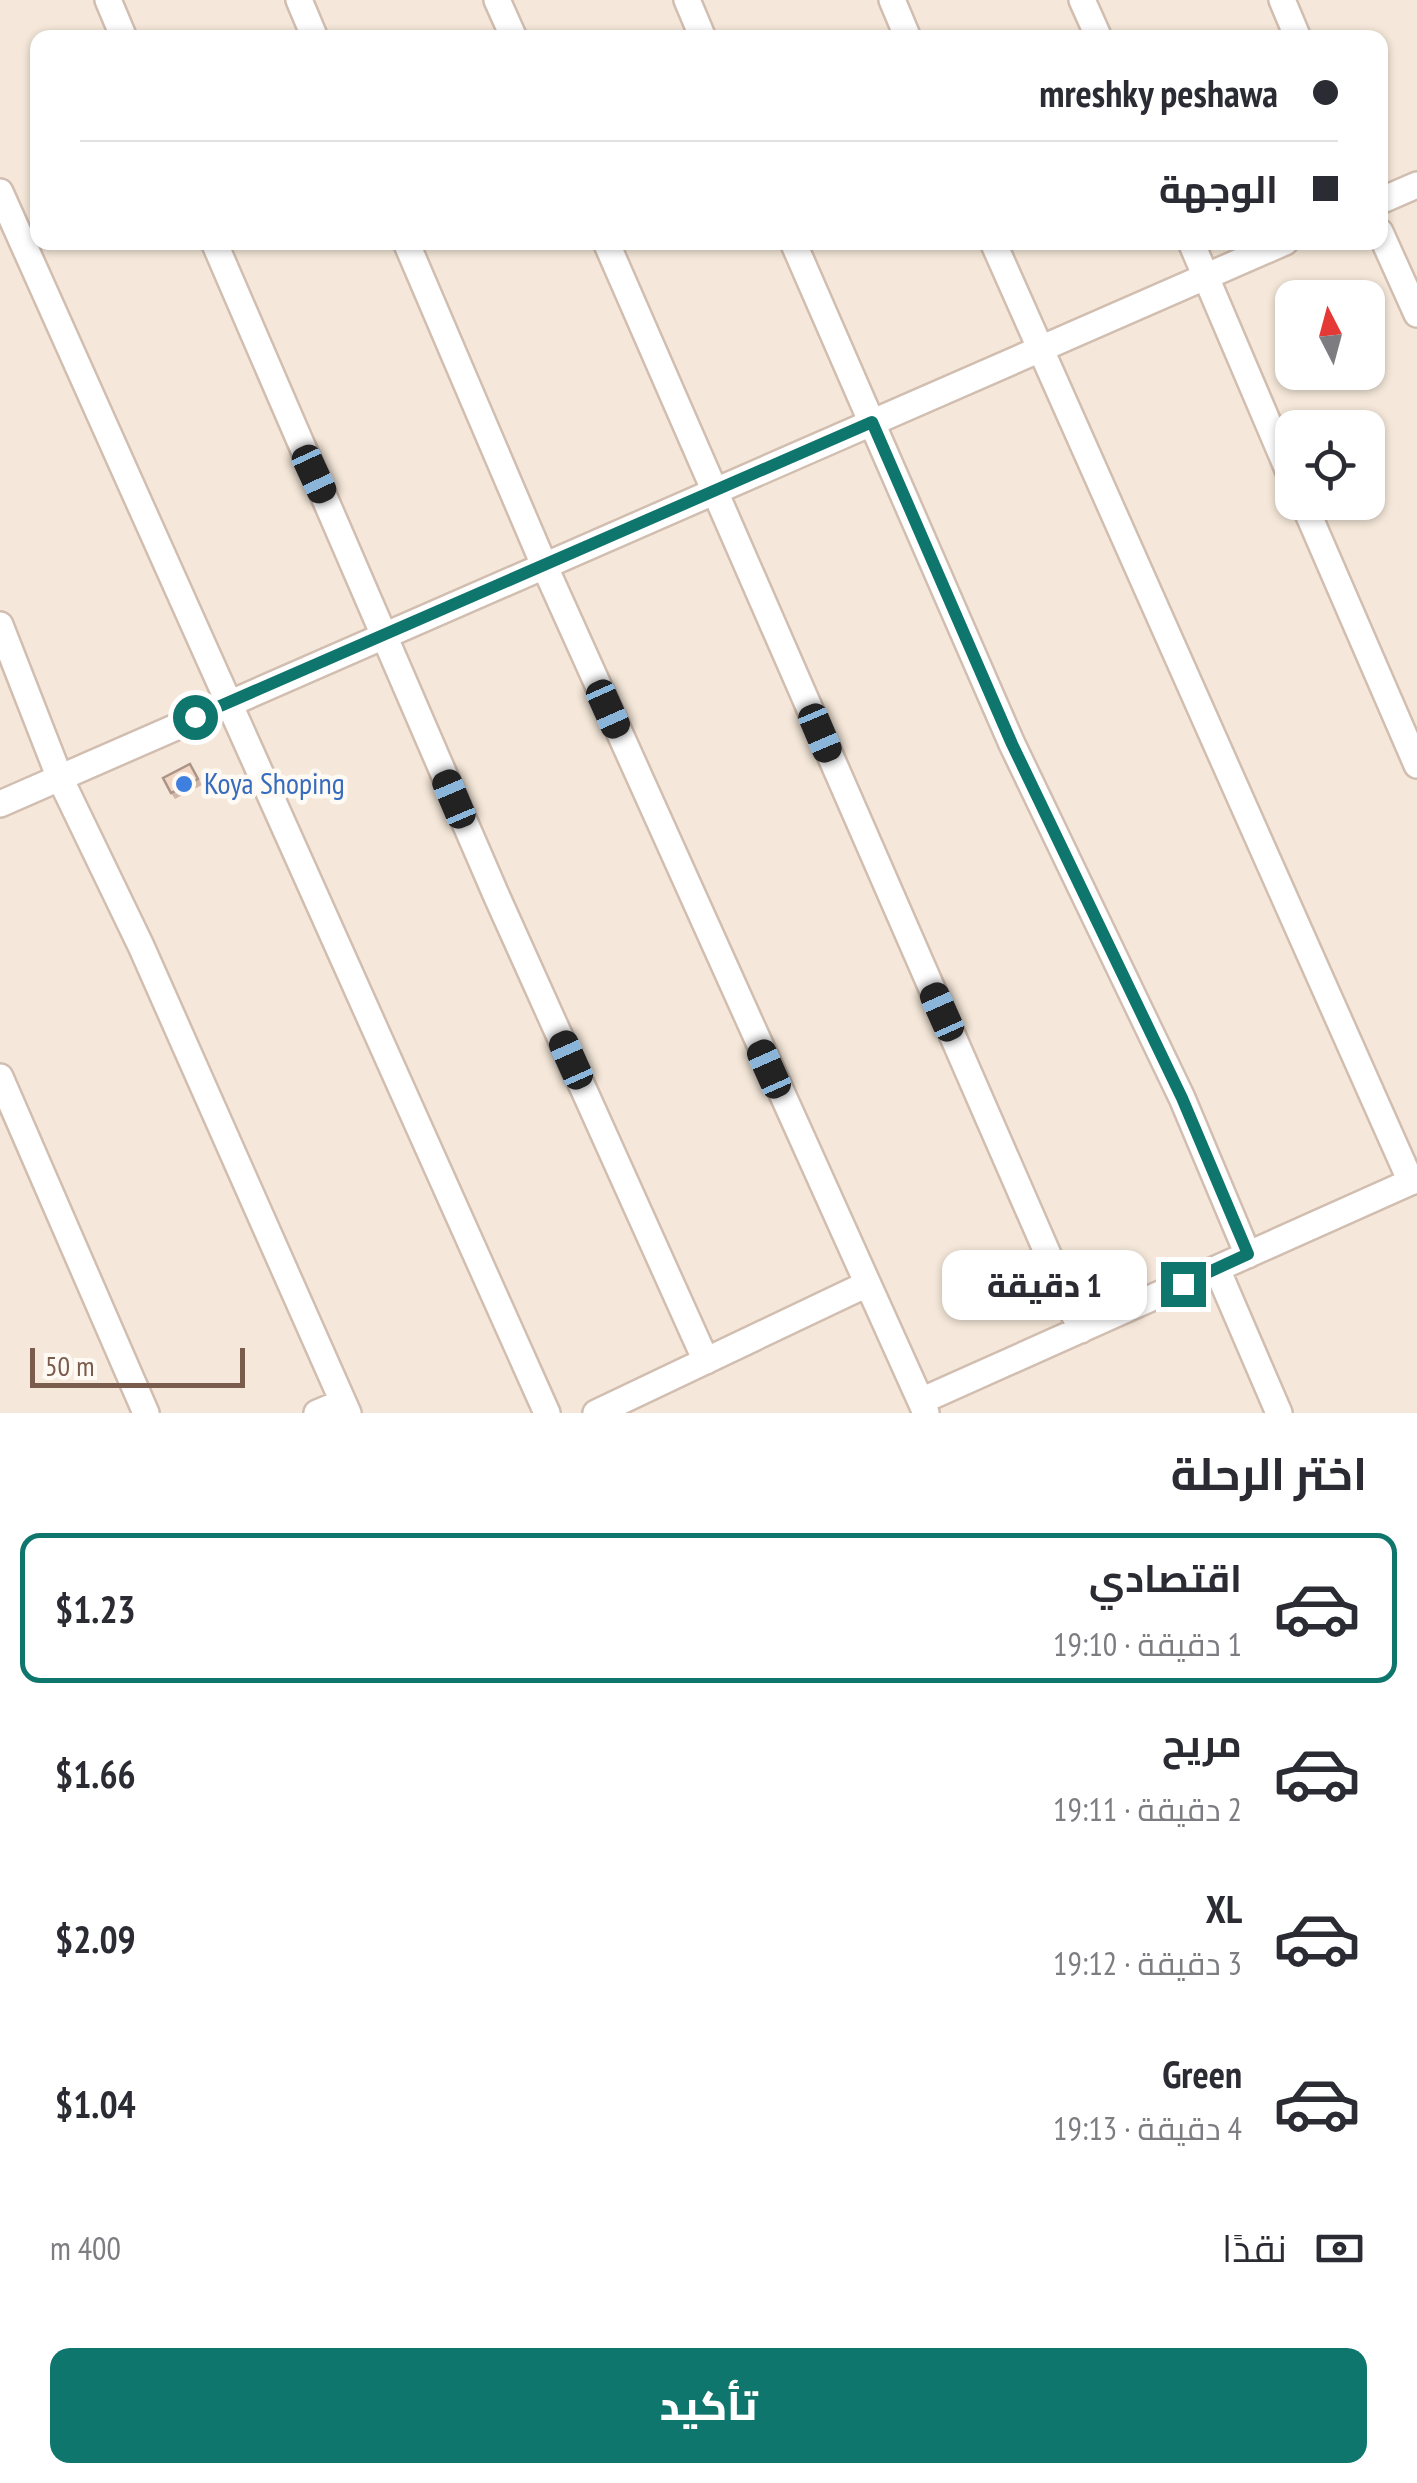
<!DOCTYPE html>
<html lang="ar">
<meta charset="utf-8">
<style>
:root{--surface:#fff;--page:#f2f2f3;--text:#2b2b33;--muted:#7c7c81;--line:#e1e1e2;--accent:#0f766e}
body{margin:0;font-family:"PT Sans Narrow",Cairo,sans-serif;background:var(--page);color:var(--text);direction:rtl;height:100vh;display:flex;flex-direction:column;font-size:38px;white-space:nowrap}
*{box-sizing:border-box;margin:0}
p{font-size:32px;color:var(--muted)}
.icon{flex:none;width:55px;height:55px;fill:none;stroke:currentColor;stroke-width:2;stroke-linecap:round;stroke-linejoin:round}
.map{position:relative;height:1413px;overflow:hidden;direction:ltr}
.panel{display:flex;flex-direction:column;background:var(--surface);flex:1}
.panel>*{flex:none}
.banner{position:absolute;left:30px;top:30px;width:1358px;height:220px;border-radius:20px;box-shadow:0 2px 8px #0004;direction:rtl;display:grid;align-content:center;height:220px;padding:0 50px;background:var(--surface)}
.needle{width:65px;rotate:354deg}
.tools{position:absolute;left:1275px;top:280px;display:grid;gap:20px}
.tools a{display:grid;place-items:center;width:110px;height:110px;border-radius:20px;background:var(--surface);box-shadow:0 2px 8px #0004;font-size:50px}
.scale{position:absolute;left:30px;bottom:25px;width:215px;box-sizing:border-box;padding-left:10px;border:5px solid #7a5c4d;border-top:0;font-size:28px;line-height:35px;white-space:nowrap;color:#7a5c4d;-webkit-text-stroke:8px #fffaf3;paint-order:stroke}
.end{position:absolute;width:45px;height:45px;margin:-22px;border:12px solid #0f766e;background:#fff;box-shadow:0 0 0 5px #fff}
.from{border-radius:50%}
.bubble{position:absolute;height:70px;border-radius:20px;background:var(--surface);box-shadow:0 2px 8px #0004;font-size:32px;font-weight:800;line-height:70px;text-align:center;direction:rtl}
.car{position:absolute;width:30px;height:60px;margin:-30px -15px;border-radius:12px;box-shadow:0 0 8px 2px #0007;background:linear-gradient(#222 24%,#8ab4d8 0 40%,#222 0 76%,#8ab4d8 0 86%,#222 0)}
.banner b{display:flex;align-items:center;gap:35px;height:95px;font-size:38px}
.banner b+b{border-top:2px solid var(--line)}
.banner i{width:25px;height:25px;background:var(--text)}
ul{padding:0;list-style:none}
li{display:flex;align-items:center;gap:30px;height:150px;margin:0 20px 15px;padding:0 30px;border:5px solid transparent;border-radius:20px}
li div{flex:1}
li b{display:block;font-size:38px}
li em{font-style:normal;font-weight:800}
li.current{border-color:var(--accent)}
li>.icon{width:90px;height:90px;stroke-width:1.5}
h2{padding:0 50px;font-size:45px;line-height:120px}
.pay{display:flex;align-items:center;gap:25px;height:110px;padding:0 50px;font-size:38px}
.pay p{margin-inline-start:auto}
.button{display:flex;gap:20px;margin-top:auto;padding:20px 50px}
.button a{flex:1;height:115px;border-radius:20px;background:var(--accent);color:#fff;font-size:40px;font-weight:800;line-height:115px;text-align:center}
.map>svg:first-child{display:block}
</style>
<div class="map">
<svg width="1417" height="1413" viewBox="0 0 1417 1413">
<rect width="100%" height="100%" fill="#fdf6ec"/>
<path fill="#f5e8da" fill-rule="evenodd" d="M0 0H1417V1413H0ZM38 38H1380V242H38ZM1292 298H1368V372H1292ZM1292 428H1368V502H1292Z"/>
<g fill="none" stroke-linecap="round" stroke-linejoin="round">
<g stroke="#d1beb0" stroke-width="30">
<path id="minor" d="M108 0 124 38
M299 0 315 38
M497 0 514 38
M687 0 703 38
M892 0 908 38
M1082 0 1099 38
M1282 0 1298 38
M0 192 547 1413
M1380 201 1417 185
M1380 232 1417 314
M214 242 497 897 706 1361
M406 242 544 565 926 1413
M606 242 1081 1330
M793 242 1012 744 1182 1098 1248 1255
M993 242 1411 1182
M1191 242 1292 479
M1303 502 1417 765
M0 625 59 776 141 946 348 1413
M0 804 1285 242
M0 1077 146 1413
M1217 1269 1279 1413
M921 1401 1417 1179
M317 1413 343 1402
M596 1413 865 1285"/>
</g>
<use href="#minor" stroke="#fff" stroke-width="25"/>
</g>
<path fill="#d1b7a8" d="M194 770 202 785 175 799 171 793Z"/>
<path fill="#f3d5c3" stroke="#aa9588" stroke-width="2.5" d="M190 764 198 779 171 793 163 778Z"/>
<g fill="none" stroke-linecap="round" stroke-linejoin="round">
<path stroke="#0f766e" stroke-width="12" d="M195 717 872 422 1012 744 1182 1098 1248 1254 1183 1284"/>
</g>
<circle fill="#3f7fe0" stroke="#fffaf3" stroke-width="4" cx="184" cy="784" r="10"/>
<g text-anchor="middle" stroke-width="9" stroke-linejoin="round" paint-order="stroke">
<g font-size="30" fill="#366cbe" stroke="#fffaf3" text-anchor="start">
<text x="204" y="794">Koya Shoping</text>
</g>
</g>
</svg>
<div class="tools">
<a><svg class="needle" viewBox="-14 -14 28 28"><path d="M0-13l5 13h-10z" fill="#e53935"/><path d="M0 13l5-13h-10z" fill="#7c7c81"/></svg></a>
<a><svg class="icon" aria-label="locate" viewBox="0 0 24 24"><circle cx="12" cy="12" r="6"/><path d="M12 2v4M12 18v4M2 12h4M18 12h4"/></svg></a>
</div>
<div class="scale">50 m</div>
<i class="end from" style="left:195px;top:717px"></i>
<i class="end" style="left:1183px;top:1284px"></i>
<div class="bubble" style="left:942px;top:1250px;width:205px">1 دقيقة</div>
<i class="car" style="left:314px;top:474px;rotate:155deg"></i>
<i class="car" style="left:608px;top:709px;rotate:156deg"></i>
<i class="car" style="left:820px;top:733px;rotate:157deg"></i>
<i class="car" style="left:454px;top:799px;rotate:337deg"></i>
<i class="car" style="left:942px;top:1012px;rotate:336deg"></i>
<i class="car" style="left:571px;top:1060px;rotate:336deg"></i>
<i class="car" style="left:769px;top:1069px;rotate:336deg"></i>
<div class="banner">
<b><i class="from"></i>mreshky peshawa</b>
<b><i></i>الوجهة</b>
</div>
</div>
<section class="panel">
<h2>اختر الرحلة</h2>
<ul>
<li class="current"><svg class="icon" aria-label="car" viewBox="0 0 24 24"><path d="M5 17H2v-5l4-1 3-4h7l3 4 3 1v5h-3M9 17h6M6 11h13"/><circle cx="7" cy="17" r="2"/><circle cx="17" cy="17" r="2"/></svg><div><b>اقتصادي</b><p>1 دقيقة · 19:10</p></div><em>$1.23</em></li>
<li><svg class="icon" aria-label="car" viewBox="0 0 24 24"><path d="M5 17H2v-5l4-1 3-4h7l3 4 3 1v5h-3M9 17h6M6 11h13"/><circle cx="7" cy="17" r="2"/><circle cx="17" cy="17" r="2"/></svg><div><b>مريح</b><p>2 دقيقة · 19:11</p></div><em>$1.66</em></li>
<li><svg class="icon" aria-label="car" viewBox="0 0 24 24"><path d="M5 17H2v-5l4-1 3-4h7l3 4 3 1v5h-3M9 17h6M6 11h13"/><circle cx="7" cy="17" r="2"/><circle cx="17" cy="17" r="2"/></svg><div><b>XL</b><p>3 دقيقة · 19:12</p></div><em>$2.09</em></li>
<li><svg class="icon" aria-label="car" viewBox="0 0 24 24"><path d="M5 17H2v-5l4-1 3-4h7l3 4 3 1v5h-3M9 17h6M6 11h13"/><circle cx="7" cy="17" r="2"/><circle cx="17" cy="17" r="2"/></svg><div><b>Green</b><p>4 دقيقة · 19:13</p></div><em>$1.04</em></li>
</ul>
<div class="pay"><svg class="icon" aria-label="cash" viewBox="0 0 24 24"><path d="M3 7h18v10H3z"/><circle cx="12" cy="12" r="2"/></svg>نقدًا<p>400 m</p></div>
<div class="button"><a>تأكيد</a></div>
</section>
